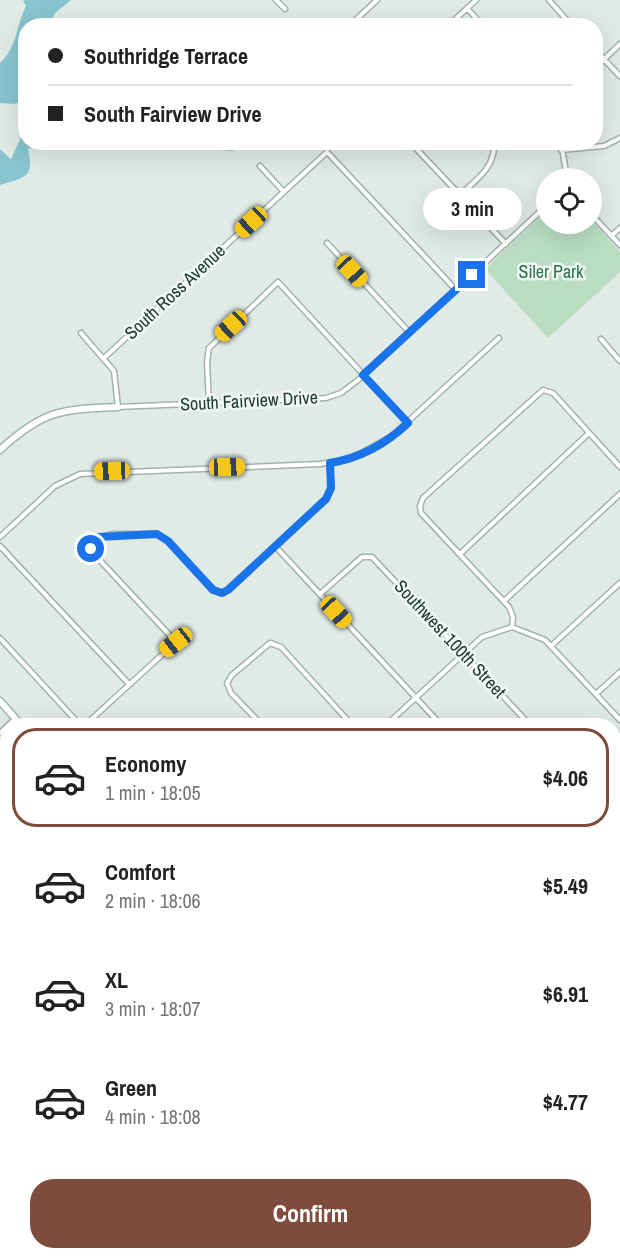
<!DOCTYPE html>
<meta charset="utf-8">
<style>
:root{--surface:#fff;--page:#f6f6f6;--text:#222;--muted:#767676;--line:#e0e0e0;--accent:#7f4b3b}
body{margin:0;font-family:"Archivo Narrow",sans-serif;background:var(--page);color:var(--text);height:100vh;display:flex;flex-direction:column;font-size:22px;white-space:nowrap}
*{box-sizing:border-box;margin:0}
p{font-size:20px;color:var(--muted)}
.icon{flex:none;width:33px;height:33px;fill:none;stroke:currentColor;stroke-width:2;stroke-linecap:round;stroke-linejoin:round}
.map{position:relative;flex:1;overflow:hidden}
.panel{position:absolute;left:0px;top:718px;width:621px;height:542px;display:flex;flex-direction:column;background:var(--surface);border-radius:24px 24px 0 0;box-shadow:0 6px 24px #0002}
.panel>*{flex:none}
.banner{position:absolute;left:18px;top:18px;width:585px;height:132px;border-radius:24px;box-shadow:0 6px 24px #0002;display:grid;align-content:center;height:132px;padding:0 30px;background:var(--surface)}
.buttons{position:absolute;left:536px;top:168px;display:grid;gap:12px}
.buttons a{display:grid;place-items:center;width:66px;height:66px;border-radius:50%;background:var(--surface);box-shadow:0 6px 24px #0002;font-size:30px}
.end{position:absolute;width:27px;height:27px;margin:-14px;border:8px solid #1a73e8;background:#fff;box-shadow:0 0 0 3px #fff}
.from{border-radius:50%}
.bubble{position:absolute;height:42px;border-radius:21px;background:var(--surface);box-shadow:0 6px 24px #0002;font-size:20px;font-weight:700;line-height:42px;text-align:center}
.car{position:absolute;width:18px;height:36px;margin:-18px -9px;border-radius:8px;box-shadow:0 0 4px 2px #0007;background:linear-gradient(#f5c518 24%,#345 0 40%,#f5c518 0 76%,#345 0 86%,#f5c518 0)}
.banner b{display:flex;align-items:center;gap:21px;height:57px;font-size:22px}
.banner b+b{border-top:2px solid var(--line)}
.banner i{width:15px;height:15px;background:var(--text)}
ul{padding:10px 0 0;list-style:none}
li{display:flex;align-items:center;gap:18px;height:99px;margin:0 12px 9px;padding:0 18px;border:3px solid transparent;border-radius:24px}
li div{flex:1}
li b{display:block;font-size:22px}
li em{font-style:normal;font-weight:700}
li.selected{border-color:var(--accent)}
li>.icon{width:54px;height:54px;stroke-width:1.5}
.cta{display:flex;gap:12px;margin-top:auto;padding:12px 30px}
.cta a{flex:1;height:69px;border-radius:24px;background:var(--accent);color:#fff;font-size:24px;font-weight:700;line-height:69px;text-align:center}
.map>svg:first-child{display:block}
</style>
<div class="map">
<svg width="620" height="1259" viewBox="0 0 620 1259">
<rect width="100%" height="100%" fill="#e0ebe6"/>
<path fill="#b9dcc2" d="M546 211V224H591V220L620 252V272L548 338 485 269Z"/>
<path fill="#88c5d0" d="M23 0H71L55 13 49 25 26 26 25 101 14 104 0 103V63C17 48 16 26 26 6Z
M25 128 26 142 38 143 28 149C35 180 23 177 0 185V149L11 159Z
M239 143 237 149 232 151 193 147 174 150 164 143Z
M620 959V1068L614 1078 620 1090V1126L614 1132V960Z"/>
<g fill="none" stroke-linecap="round" stroke-linejoin="round">
<path stroke="#88c5d0" stroke-width="1.5" d="M0 1170 8 1162
M418 1259 429 1252"/>
<g stroke="#a3b3ad" stroke-width="7">
<path id="street" d="M276 0 285 9
M549 0 572 26
M467 8 483 26
M349 26 377 0
M448 26 476 0
M596 51 620 76
M596 67 620 44
M410 142 506 244
M561 142 567 178
M561 150 604 146 620 138
M260 166 283 191
M460 195C476 180 496 167 494 142
M591 214 620 245
M611 236 620 228
M327 243 409 332
M81 333 114 371 118 407 326 398 341 393 358 380 546 206
M601 339 620 361
M104 358 327 152 456 290
M209 404 207 362 209 348 278 282 408 423
M0 537 55 486 80 474 320 464 350 459 392 436 499 338
M0 546 128 683
M276 547 442 726
M460 554 589 433
M320 594 362 557H372L531 726
M504 601 620 494
M512 627 513 617 509 607 421 513 420 506 423 498 543 390 553 393 620 467
M0 638 81 726
M551 646 620 583
M596 694 620 672
M84 726 176 642 94 554 91 547 94 539 113 534H157L168 541 214 590 224 593 326 499 331 488 330 463
M263 726 231 693 227 683 232 675 270 643 281 647 353 726
M385 726 482 637 512 627 545 640 620 720
M0 733 15 719
M0 743 8 737
M0 777 8 785
M614 828H620
M614 877 620 874
M614 909 620 906
M0 938 8 947
M0 1047 8 1055
M0 1234 8 1226
M305 1252 311 1259
M324 1252 330 1259
M0 1253 8 1245
M152 1259 166 1252
M179 1259 185 1252
M266 1259 268 1252"/>
</g>
<g stroke="#9fb6ae" stroke-width="9">
<path id="secondary" d="M0 450C43 410 62 409 118 407
M0 701 22 726
M0 991 8 985
M614 1148 620 1142
M517 1252 523 1259
M494 1259 501 1252"/>
</g>
<use href="#street" stroke="#fff" stroke-width="4"/>
<use href="#secondary" stroke="#fff" stroke-width="6"/>
</g>
<g fill="none" stroke-linecap="round" stroke-linejoin="round">
<path stroke="#1a73e8" stroke-width="8" d="M91 549 92 541 98 537 157 534 168 541 213 590 222 593 228 590 326 499 331 488 330 463C360 458 386 444 408 423L363 375 472 275"/>
</g>
<g text-anchor="middle" stroke-width="5" stroke-linejoin="round" paint-order="stroke">
<g font-size="18" fill="#2c7147" stroke="#f0f8f4">
<text x="551" y="278">Siler Park</text>
</g>
<g font-size="18" fill="#213b34" stroke="#f0f8f4">
<text transform="translate(175 292) rotate(-43)" y="6">South Ross Avenue</text>
<text transform="translate(249 401) rotate(-3)" y="6">South Fairview Drive</text>
<text transform="translate(450 639) rotate(47)" y="6">Southwest 100th Street</text>
</g>
</g>
</svg>
<div class="buttons">
<a><svg class="icon" aria-label="locate" viewBox="0 0 24 24"><circle cx="12" cy="12" r="6"/><path d="M12 2v4M12 18v4M2 12h4M18 12h4"/></svg></a>
</div>
<i class="end from" style="left:91px;top:549px"></i>
<i class="end" style="left:472px;top:275px"></i>
<div class="bubble" style="left:423px;top:188px;width:99px">3 min</div>
<i class="car" style="left:251px;top:222px;rotate:227deg"></i>
<i class="car" style="left:352px;top:271px;rotate:137deg"></i>
<i class="car" style="left:231px;top:326px;rotate:227deg"></i>
<i class="car" style="left:227px;top:467px;rotate:88deg"></i>
<i class="car" style="left:112px;top:471px;rotate:268deg"></i>
<i class="car" style="left:336px;top:612px;rotate:137deg"></i>
<i class="car" style="left:176px;top:642px;rotate:232deg"></i>
<div class="banner">
<b><i class="from"></i>Southridge Terrace</b>
<b><i></i>South Fairview Drive</b>
</div>
<section class="panel">
<ul>
<li class="selected"><svg class="icon" aria-label="car" viewBox="0 0 24 24"><path d="M5 17H2v-5l4-1 3-4h7l3 4 3 1v5h-3M9 17h6M6 11h13"/><circle cx="7" cy="17" r="2"/><circle cx="17" cy="17" r="2"/></svg><div><b>Economy</b><p>1 min · 18:05</p></div><em>$4.06</em></li>
<li><svg class="icon" aria-label="car" viewBox="0 0 24 24"><path d="M5 17H2v-5l4-1 3-4h7l3 4 3 1v5h-3M9 17h6M6 11h13"/><circle cx="7" cy="17" r="2"/><circle cx="17" cy="17" r="2"/></svg><div><b>Comfort</b><p>2 min · 18:06</p></div><em>$5.49</em></li>
<li><svg class="icon" aria-label="car" viewBox="0 0 24 24"><path d="M5 17H2v-5l4-1 3-4h7l3 4 3 1v5h-3M9 17h6M6 11h13"/><circle cx="7" cy="17" r="2"/><circle cx="17" cy="17" r="2"/></svg><div><b>XL</b><p>3 min · 18:07</p></div><em>$6.91</em></li>
<li><svg class="icon" aria-label="car" viewBox="0 0 24 24"><path d="M5 17H2v-5l4-1 3-4h7l3 4 3 1v5h-3M9 17h6M6 11h13"/><circle cx="7" cy="17" r="2"/><circle cx="17" cy="17" r="2"/></svg><div><b>Green</b><p>4 min · 18:08</p></div><em>$4.77</em></li>
</ul>
<div class="cta"><a>Confirm</a></div>
</section>
</div>
